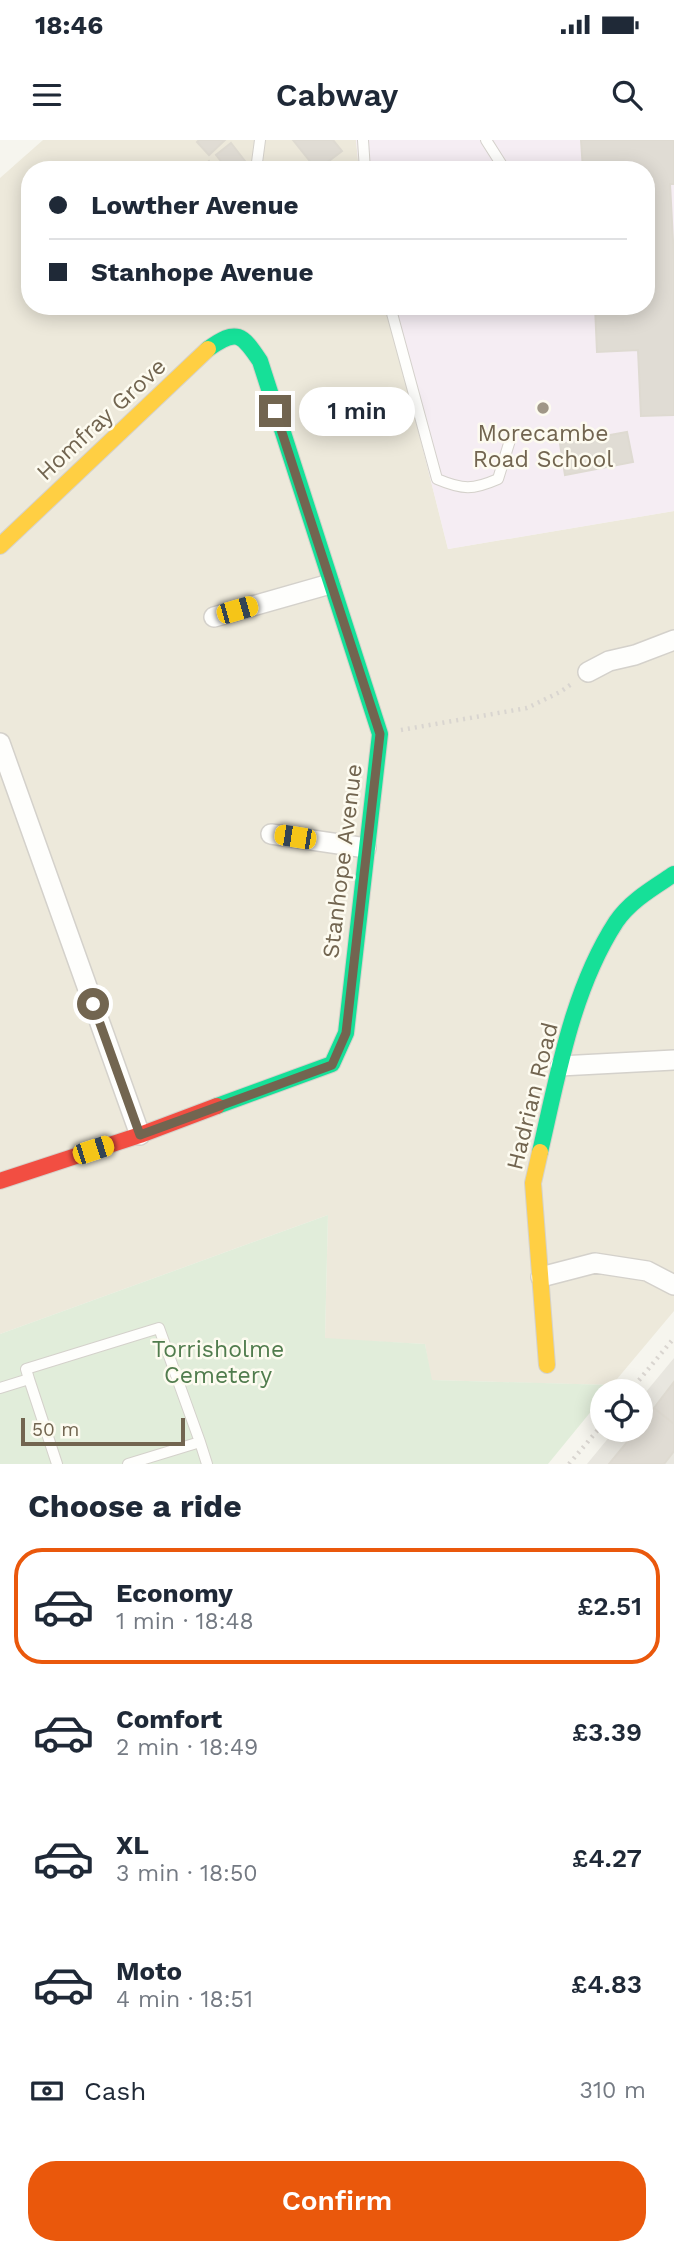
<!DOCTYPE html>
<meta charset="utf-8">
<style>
:root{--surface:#fff;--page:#f6f6f7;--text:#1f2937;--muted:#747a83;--line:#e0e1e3;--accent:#ea580c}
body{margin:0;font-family:"Work Sans",sans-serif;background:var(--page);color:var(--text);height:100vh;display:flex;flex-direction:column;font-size:26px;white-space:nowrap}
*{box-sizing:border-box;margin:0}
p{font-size:23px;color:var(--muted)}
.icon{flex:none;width:38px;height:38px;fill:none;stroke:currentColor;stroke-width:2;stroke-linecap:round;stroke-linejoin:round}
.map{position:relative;height:1324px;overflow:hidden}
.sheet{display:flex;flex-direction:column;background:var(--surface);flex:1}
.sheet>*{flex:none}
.top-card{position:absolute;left:21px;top:21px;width:634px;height:154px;border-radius:28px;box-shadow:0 4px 18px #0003;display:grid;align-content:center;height:154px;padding:0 28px;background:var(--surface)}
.fabs{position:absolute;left:590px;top:1239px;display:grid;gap:14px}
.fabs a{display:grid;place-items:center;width:63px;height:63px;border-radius:50%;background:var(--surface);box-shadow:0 4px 18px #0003;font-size:35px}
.scale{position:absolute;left:21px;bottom:18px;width:164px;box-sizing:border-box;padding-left:7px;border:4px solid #726550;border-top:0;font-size:19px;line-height:24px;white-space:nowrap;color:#726550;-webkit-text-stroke:5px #fdfbf0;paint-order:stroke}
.end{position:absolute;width:32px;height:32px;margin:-16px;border:9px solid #726550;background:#fff;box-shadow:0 0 0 4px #fff}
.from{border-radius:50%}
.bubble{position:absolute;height:49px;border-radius:24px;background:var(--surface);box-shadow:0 4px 18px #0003;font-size:23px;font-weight:600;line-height:49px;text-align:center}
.car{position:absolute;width:21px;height:42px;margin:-21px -10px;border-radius:9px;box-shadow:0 0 5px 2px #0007;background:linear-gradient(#f5c518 24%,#345 0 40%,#f5c518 0 76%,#345 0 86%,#f5c518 0)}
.top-card b{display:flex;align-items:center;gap:24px;height:66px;font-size:26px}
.top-card b+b{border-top:2px solid var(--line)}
.top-card i{width:18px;height:18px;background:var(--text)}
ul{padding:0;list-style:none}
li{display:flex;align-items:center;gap:21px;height:116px;margin:0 14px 10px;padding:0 14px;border:4px solid transparent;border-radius:28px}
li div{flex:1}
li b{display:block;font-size:26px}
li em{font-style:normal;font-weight:600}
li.current{border-color:var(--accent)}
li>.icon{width:63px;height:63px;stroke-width:1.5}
h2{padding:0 28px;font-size:32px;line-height:84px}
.pay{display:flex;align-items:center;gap:18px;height:77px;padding:0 28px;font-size:26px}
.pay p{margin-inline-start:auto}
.button{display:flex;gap:14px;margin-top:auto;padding:14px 28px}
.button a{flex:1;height:80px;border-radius:28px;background:var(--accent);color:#fff;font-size:28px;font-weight:600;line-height:80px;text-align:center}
.status{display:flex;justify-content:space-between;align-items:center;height:49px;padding:0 35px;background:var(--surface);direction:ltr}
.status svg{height:19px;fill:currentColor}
header{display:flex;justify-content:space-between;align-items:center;height:91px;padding:0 28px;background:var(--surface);font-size:32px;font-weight:600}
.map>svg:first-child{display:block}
</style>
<div class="status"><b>18:46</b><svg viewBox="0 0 49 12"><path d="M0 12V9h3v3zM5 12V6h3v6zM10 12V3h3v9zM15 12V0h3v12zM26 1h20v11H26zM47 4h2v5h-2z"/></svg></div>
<header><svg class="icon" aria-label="menu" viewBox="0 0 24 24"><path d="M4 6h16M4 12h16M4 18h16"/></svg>Cabway<svg class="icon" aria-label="search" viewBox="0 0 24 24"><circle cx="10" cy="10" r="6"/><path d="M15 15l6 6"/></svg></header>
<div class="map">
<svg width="674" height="1324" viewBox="0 0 674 1324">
<rect width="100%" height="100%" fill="#f6f5ee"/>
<path fill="#ede9db" d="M43 0H356L359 30H30V166H387L448 409 674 371V1171L612 1245 431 1240 425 1204 325 1199 328 1075 0 1194V38Z"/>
<path fill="#e8e6df" d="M674 1218V1324H587L615 1290H640L641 1258Z"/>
<path fill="#f5edf3" d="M356 0H674V371L448 409 387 166H646V30H359Z"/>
<path fill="#e1edda" d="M328 1075 325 1198 425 1204 432 1240 612 1245 607 1251H602V1258L548 1324H0V1194Z"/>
<path fill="#e0dcd4" stroke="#dedad1" stroke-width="2" d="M199 0H225L209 15 197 2Z
M293 0H333L342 11 317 30Z
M581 0H674V44H670L674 119V275L641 276 638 210 597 212 595 166H646V30H583Z
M231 3 245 21 234 30H228L216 15Z
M209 21 216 30H199Z
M627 292 633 322 565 335 560 304Z
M674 1242V1284L654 1268Z
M654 1268 674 1284V1311L664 1324H609L637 1290H640V1285Z"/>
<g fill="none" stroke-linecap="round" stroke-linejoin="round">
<g stroke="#d4d1cb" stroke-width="12">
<path id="lane" d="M363 0 365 30
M486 0 505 30
M256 30 260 0
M390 166 437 339C463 350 473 350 498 339L511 297
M29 1239 26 1229 159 1188 200 1302
M0 1248 29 1239 57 1324
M128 1324 200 1302 207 1324"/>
</g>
<g stroke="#d4d1cb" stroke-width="22">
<path id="street" d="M214 477 330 444
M588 532 609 521 635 515 674 500
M0 603 140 995
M271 694 366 708
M560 926 674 920
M541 1137 595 1123 647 1131 674 1145"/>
</g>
<g stroke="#d5d2cb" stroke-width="18">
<path id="fast" d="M208 209C237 188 242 194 260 221L380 594 346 893 332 924 217 966
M540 1012C558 935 572 850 616 782 630 761 653 748 674 734"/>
</g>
<g stroke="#d5d2cb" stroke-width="18">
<path id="slow" d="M0 406 208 209
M540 1012 533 1043 547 1225"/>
</g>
<g stroke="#d5d2cb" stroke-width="18">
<path id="jam" d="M0 1041 140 995 217 966"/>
</g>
<path stroke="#d9d5d0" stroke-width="4.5" stroke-dasharray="2 5" stroke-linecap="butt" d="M401 590 527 568 560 552 573 543
M630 1251 674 1198
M569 1324 602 1285"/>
<use href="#lane" stroke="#fefefc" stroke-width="10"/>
<use href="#street" stroke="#fefefc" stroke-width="19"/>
<use href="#fast" stroke="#16e098" stroke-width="16"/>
<use href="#slow" stroke="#ffcf43" stroke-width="16"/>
<use href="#jam" stroke="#f24e42" stroke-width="16"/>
</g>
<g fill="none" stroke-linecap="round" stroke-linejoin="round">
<path stroke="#726550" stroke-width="9" d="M93 864 140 995 332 925 346 893 380 594 275 271"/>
</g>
<circle fill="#a09787" stroke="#fdfbf0" stroke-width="2.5" cx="543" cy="268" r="7"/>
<g text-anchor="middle" stroke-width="5" stroke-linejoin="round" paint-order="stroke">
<g font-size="23" fill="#726550" stroke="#fdfbf0">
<text transform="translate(101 279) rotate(-43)" y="8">Homfray Grove</text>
<text transform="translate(342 721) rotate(-83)" y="8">Stanhope Avenue</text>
<text transform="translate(532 956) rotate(-76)" y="8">Hadrian Road</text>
</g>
<g font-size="23" fill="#726550" stroke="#fdfbf0">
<text x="543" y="301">Morecambe<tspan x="543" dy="26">Road School</tspan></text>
</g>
<g font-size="23" fill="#507c4d" stroke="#fdfbf0">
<text x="218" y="1217">Torrisholme<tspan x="218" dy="26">Cemetery</tspan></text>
</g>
</g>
</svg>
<div class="fabs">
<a><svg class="icon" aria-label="locate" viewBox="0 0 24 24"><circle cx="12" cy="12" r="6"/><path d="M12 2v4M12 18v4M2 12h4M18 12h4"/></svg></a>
</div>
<div class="scale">50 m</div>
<i class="end from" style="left:93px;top:864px"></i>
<i class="end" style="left:275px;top:271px"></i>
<div class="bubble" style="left:299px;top:247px;width:116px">1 min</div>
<i class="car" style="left:237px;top:470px;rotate:74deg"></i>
<i class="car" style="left:295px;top:697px;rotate:279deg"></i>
<i class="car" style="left:93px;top:1010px;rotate:72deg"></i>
<div class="top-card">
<b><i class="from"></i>Lowther Avenue</b>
<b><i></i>Stanhope Avenue</b>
</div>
</div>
<section class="sheet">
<h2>Choose a ride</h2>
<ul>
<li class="current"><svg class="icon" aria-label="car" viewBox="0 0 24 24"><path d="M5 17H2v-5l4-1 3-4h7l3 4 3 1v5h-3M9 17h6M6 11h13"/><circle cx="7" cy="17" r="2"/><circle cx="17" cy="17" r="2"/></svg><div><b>Economy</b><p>1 min · 18:48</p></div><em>£2.51</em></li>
<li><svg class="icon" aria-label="car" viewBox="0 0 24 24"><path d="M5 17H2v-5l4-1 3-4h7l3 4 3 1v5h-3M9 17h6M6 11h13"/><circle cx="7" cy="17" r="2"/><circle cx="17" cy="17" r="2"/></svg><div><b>Comfort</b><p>2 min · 18:49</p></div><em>£3.39</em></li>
<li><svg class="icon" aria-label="car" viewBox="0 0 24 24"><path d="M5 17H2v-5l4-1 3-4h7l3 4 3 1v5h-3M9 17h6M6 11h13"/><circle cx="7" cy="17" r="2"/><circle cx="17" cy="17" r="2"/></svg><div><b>XL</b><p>3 min · 18:50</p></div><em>£4.27</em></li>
<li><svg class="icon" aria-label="car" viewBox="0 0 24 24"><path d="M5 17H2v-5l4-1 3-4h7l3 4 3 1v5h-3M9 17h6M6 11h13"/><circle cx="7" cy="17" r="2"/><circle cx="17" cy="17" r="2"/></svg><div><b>Moto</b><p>4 min · 18:51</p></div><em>£4.83</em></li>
</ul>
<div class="pay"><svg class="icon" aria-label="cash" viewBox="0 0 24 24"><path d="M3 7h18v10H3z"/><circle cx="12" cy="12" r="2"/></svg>Cash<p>310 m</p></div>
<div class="button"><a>Confirm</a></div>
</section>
